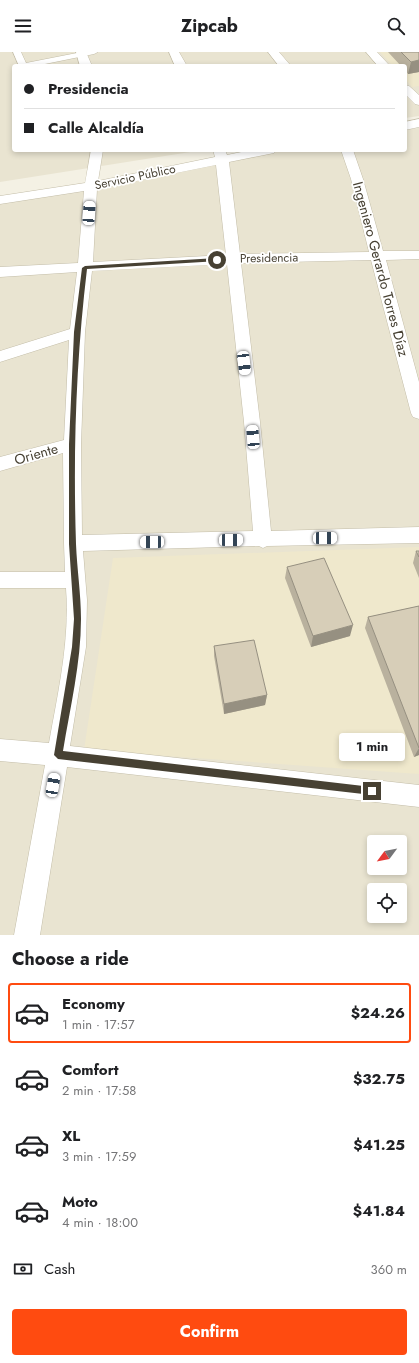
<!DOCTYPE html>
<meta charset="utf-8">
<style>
:root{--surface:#fff;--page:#f2f2f2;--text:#202124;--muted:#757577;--line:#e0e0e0;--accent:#ff4b10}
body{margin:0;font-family:Jost,sans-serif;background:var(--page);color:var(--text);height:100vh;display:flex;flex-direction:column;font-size:15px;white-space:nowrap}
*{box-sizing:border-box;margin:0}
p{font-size:13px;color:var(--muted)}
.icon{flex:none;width:22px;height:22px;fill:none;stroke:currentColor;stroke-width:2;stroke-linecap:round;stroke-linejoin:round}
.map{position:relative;height:883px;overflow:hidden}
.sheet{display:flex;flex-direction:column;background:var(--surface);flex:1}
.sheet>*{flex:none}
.guide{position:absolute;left:12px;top:12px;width:395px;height:88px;border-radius:4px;box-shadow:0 2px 6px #0003;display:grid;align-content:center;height:88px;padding:0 12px;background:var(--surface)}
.needle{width:26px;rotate:238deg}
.tools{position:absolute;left:367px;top:783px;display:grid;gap:8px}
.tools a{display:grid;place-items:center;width:40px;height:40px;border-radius:4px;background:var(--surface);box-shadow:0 2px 6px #0003;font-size:20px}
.end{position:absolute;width:18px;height:18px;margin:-9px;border:5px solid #474133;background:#fff;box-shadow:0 0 0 2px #fff}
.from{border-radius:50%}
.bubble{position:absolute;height:28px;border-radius:4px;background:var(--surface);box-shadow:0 2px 6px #0003;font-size:13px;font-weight:700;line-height:28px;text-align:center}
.car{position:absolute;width:12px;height:24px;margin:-12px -6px;border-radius:5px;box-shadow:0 0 3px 1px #0007;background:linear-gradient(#fff 24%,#345 0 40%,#fff 0 76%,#345 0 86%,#fff 0)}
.guide b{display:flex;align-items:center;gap:14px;height:38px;font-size:15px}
.guide b+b{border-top:1px solid var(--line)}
.guide i{width:10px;height:10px;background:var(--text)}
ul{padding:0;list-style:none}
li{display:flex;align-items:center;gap:12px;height:60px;margin:0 8px 6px;padding:0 4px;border:2px solid transparent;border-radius:4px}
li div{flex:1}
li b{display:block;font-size:15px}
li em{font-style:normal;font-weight:700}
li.current{border-color:var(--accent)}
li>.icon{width:36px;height:36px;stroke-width:1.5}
h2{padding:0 12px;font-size:18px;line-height:48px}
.pay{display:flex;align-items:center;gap:10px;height:44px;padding:0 12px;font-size:15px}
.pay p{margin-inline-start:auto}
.button{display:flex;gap:8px;margin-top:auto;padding:8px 12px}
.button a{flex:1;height:46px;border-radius:4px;background:var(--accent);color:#fff;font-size:16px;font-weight:700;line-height:46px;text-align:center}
header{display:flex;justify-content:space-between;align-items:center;height:52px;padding:0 12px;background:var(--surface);font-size:18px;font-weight:700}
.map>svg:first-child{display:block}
</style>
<header><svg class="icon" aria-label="menu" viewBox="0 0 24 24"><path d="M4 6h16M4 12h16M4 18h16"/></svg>Zipcab<svg class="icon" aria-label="search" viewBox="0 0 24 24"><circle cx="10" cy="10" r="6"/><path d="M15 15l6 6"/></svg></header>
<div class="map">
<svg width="419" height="883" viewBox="0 0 419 883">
<rect width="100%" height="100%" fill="#f4f1e4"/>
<path fill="#e9e4d1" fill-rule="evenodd" d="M0 0H419V64L405 66V14H14V98H203L0 130Z
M419 76V883H0V145L283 98H405V78ZM374 790H400V816H374ZM374 838H400V864H374Z"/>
<path fill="#efe8cc" d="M380 0H419V34L412 35 405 27V14H393Z
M419 495V722L84 698 113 506Z"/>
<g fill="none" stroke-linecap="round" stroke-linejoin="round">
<g stroke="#c3bda8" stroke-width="1">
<path id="pedestrian" d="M13 0H21L26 11 82 0H98L94 2 35 14H19Z"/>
</g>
<g stroke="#c3bda8" stroke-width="1">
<path id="minor" d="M76 0H86L92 14H80Z
M169 0H179L187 14H175Z
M268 0H279L291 14H279Z
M366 0H377L390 14H378Z
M405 33 409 34 419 43V53L415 52 405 42Z
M419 67V75L405 78V70Z
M91 98H103L98 129 215 105 213 98H225L227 103 251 98H276L274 101 229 110 240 202 369 200 351 127 341 98H353L363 127 383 199H419V207L386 208 419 330V367L413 365 411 361 371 208 241 211 260 370 271 479 419 475V491L267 494 263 496 259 494 83 499 87 548 86 595 70 694 419 733V755L67 715 40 883H14L45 713 0 709V687L49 691C58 640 70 589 66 536H0V520H65L64 491 63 401 0 419V405L64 388 69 288 0 310V299L70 277 77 220 0 225V215L78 211 84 139 0 152V144L85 131ZM216 113 226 203 93 210 97 137ZM227 212 244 370 253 479 82 483 81 392 85 280 92 219Z"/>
</g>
<use href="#pedestrian" fill="#fff" fill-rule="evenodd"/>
<use href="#minor" fill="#fff" fill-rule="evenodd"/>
</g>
<path fill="#b9b19e" d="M388 0H419V20L408 22 405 18V14H401Z
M416 499H419V526L413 511Z
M287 515 350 584 311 595 285 526Z
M419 554V703L414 705 365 576 368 565Z
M214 594 267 643 265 653 224 662 214 604Z"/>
<path fill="#969081" d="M419 8V20L408 22 411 10Z
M353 573 350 584 311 595 313 584Z
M267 643 265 653 224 662V652Z
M419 696V703L414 705Z"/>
<path fill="#d7ceb8" stroke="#969081" d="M401 0H419V8L411 10Z
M416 499H419V505Z
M324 506 353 573 313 584 287 515Z
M419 554V696L368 565Z
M254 588 267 643 224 652 214 594Z"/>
<path fill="#474133" d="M217 206 219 207V209L87 217C76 308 73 400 76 492 77 517 81 542 81 567 81 611 70 656 63 699L372 735 375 736 376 739 375 742 372 743 58 707 54 703 72 595 74 567 69 492V392L74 280 82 216 85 214Z"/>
<g text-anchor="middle" stroke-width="3.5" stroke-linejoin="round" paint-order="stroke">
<g font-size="12" fill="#474133" stroke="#fff">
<text transform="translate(135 125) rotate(-12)" y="4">Servicio Público</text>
<text transform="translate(269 206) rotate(-1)" y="4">Presidencia</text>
</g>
<g font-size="14" fill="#474133" stroke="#fff">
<text transform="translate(381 217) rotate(75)" y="5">Ingeniero Gerardo Torres Díaz</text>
<text transform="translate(36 402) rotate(-16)" y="5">Oriente</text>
</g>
</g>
</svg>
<div class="tools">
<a><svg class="needle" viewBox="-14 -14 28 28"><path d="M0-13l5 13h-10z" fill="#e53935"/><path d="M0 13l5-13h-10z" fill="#757577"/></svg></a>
<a><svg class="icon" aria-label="locate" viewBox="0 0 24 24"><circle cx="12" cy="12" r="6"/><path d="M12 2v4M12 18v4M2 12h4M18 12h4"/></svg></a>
</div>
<i class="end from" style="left:217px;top:208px"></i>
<i class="end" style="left:372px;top:739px"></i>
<div class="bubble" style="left:339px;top:681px;width:66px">1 min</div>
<i class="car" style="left:89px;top:161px;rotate:4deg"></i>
<i class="car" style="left:244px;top:311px;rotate:173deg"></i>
<i class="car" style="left:253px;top:385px;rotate:355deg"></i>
<i class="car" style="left:325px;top:486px;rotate:89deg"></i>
<i class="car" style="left:231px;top:488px;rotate:89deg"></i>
<i class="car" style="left:152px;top:490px;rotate:269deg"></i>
<i class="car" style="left:53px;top:733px;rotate:10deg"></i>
<div class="guide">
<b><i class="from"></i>Presidencia</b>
<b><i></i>Calle Alcaldía</b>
</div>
</div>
<section class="sheet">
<h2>Choose a ride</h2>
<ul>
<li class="current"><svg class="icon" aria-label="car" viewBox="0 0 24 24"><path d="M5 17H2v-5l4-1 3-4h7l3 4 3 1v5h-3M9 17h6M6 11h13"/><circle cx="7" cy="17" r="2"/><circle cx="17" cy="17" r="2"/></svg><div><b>Economy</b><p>1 min · 17:57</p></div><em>$24.26</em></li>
<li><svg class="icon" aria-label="car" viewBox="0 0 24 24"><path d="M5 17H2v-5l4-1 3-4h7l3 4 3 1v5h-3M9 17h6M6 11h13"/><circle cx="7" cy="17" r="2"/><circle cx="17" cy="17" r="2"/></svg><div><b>Comfort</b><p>2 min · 17:58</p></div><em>$32.75</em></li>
<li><svg class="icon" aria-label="car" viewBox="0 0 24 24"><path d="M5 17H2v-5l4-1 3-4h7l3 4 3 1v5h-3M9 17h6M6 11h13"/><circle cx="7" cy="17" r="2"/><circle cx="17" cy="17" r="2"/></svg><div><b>XL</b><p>3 min · 17:59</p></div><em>$41.25</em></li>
<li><svg class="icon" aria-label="car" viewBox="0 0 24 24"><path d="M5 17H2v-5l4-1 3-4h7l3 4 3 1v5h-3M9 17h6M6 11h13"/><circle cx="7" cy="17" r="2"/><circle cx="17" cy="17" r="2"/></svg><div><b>Moto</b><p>4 min · 18:00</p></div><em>$41.84</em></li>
</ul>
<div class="pay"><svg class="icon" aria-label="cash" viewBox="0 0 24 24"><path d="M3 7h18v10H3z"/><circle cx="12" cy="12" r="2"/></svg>Cash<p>360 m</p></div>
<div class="button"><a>Confirm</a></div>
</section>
